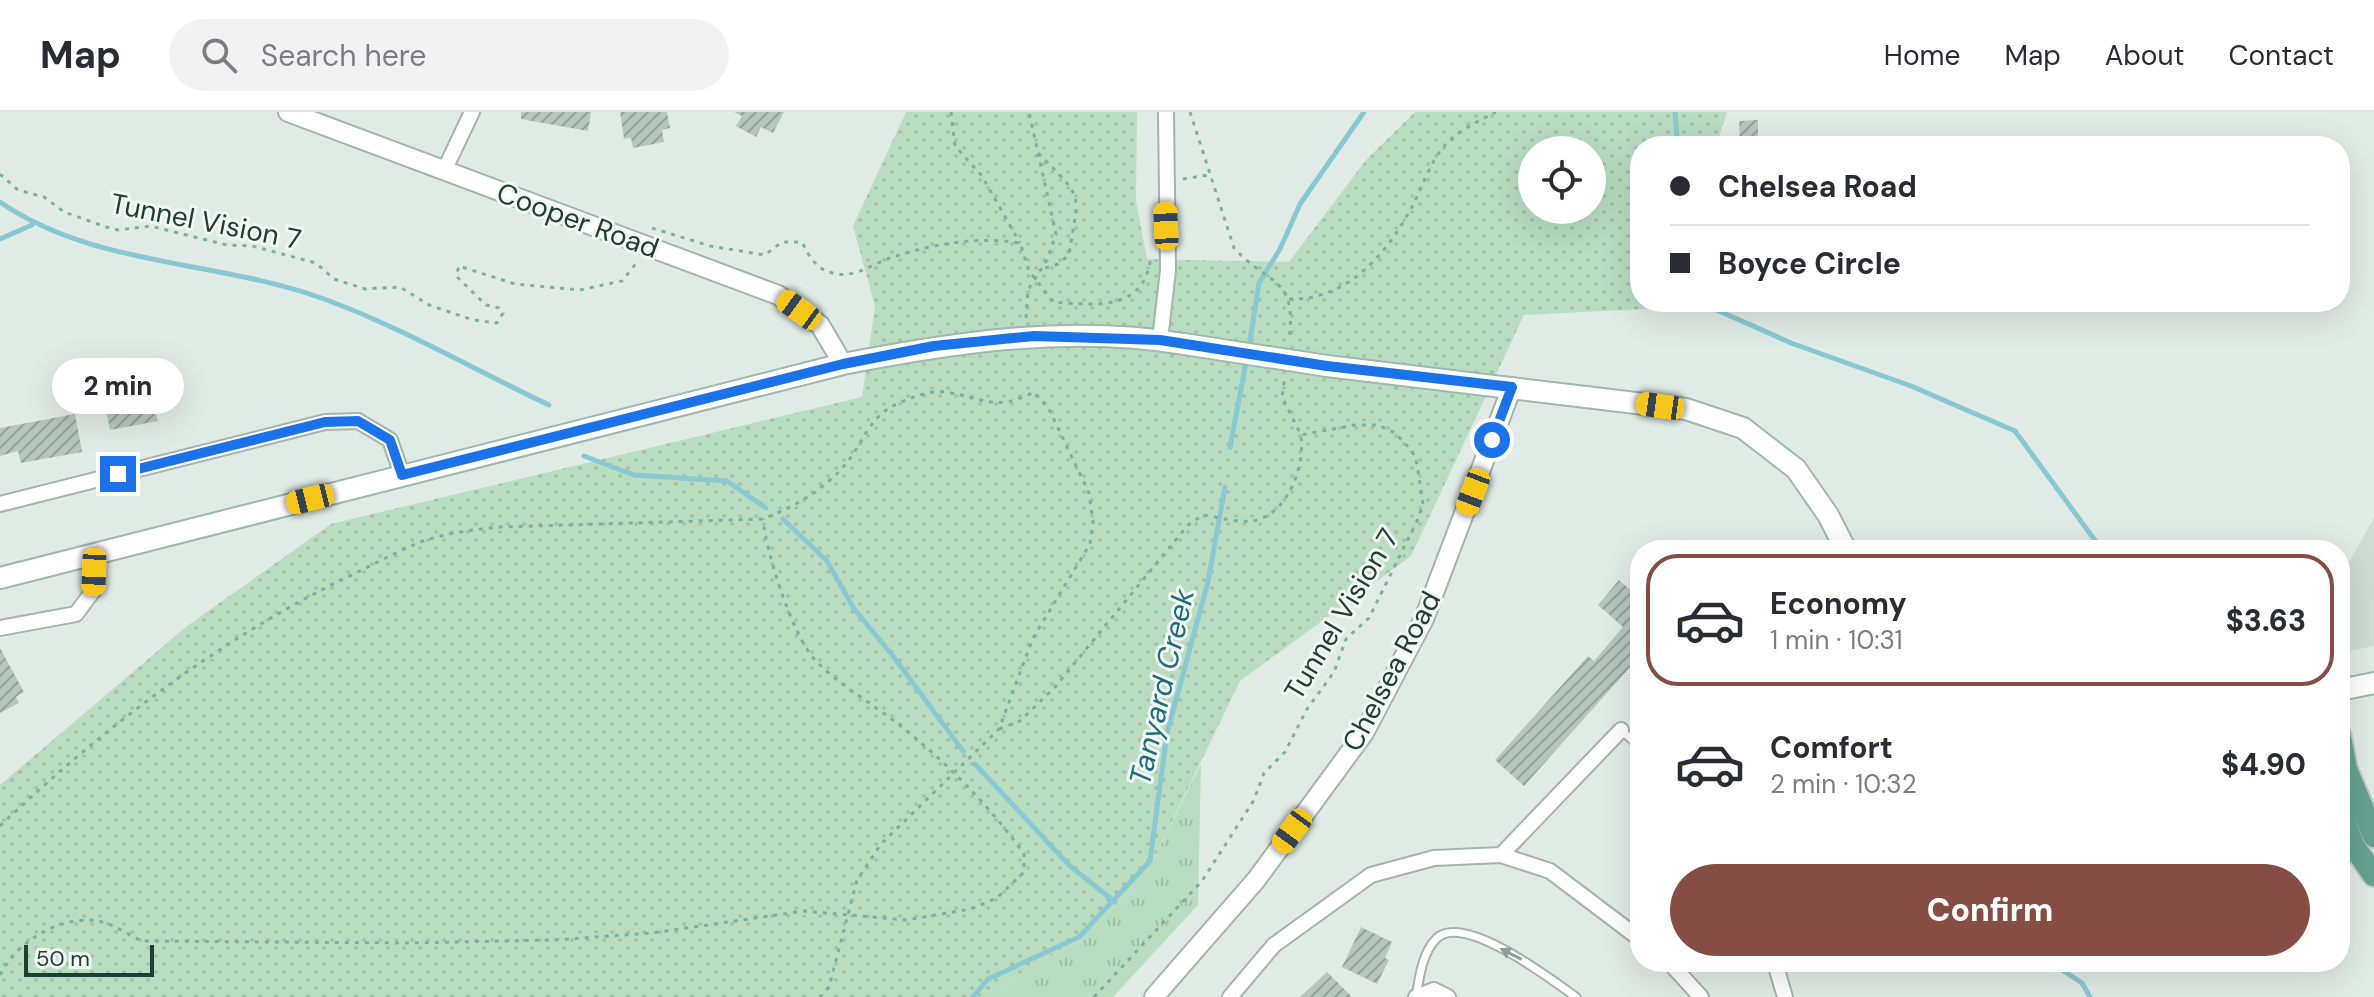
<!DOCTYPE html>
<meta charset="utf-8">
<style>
:root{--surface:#fff;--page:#f2f2f3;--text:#2b2b33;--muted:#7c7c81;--line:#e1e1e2;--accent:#854d44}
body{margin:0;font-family:"DM Sans",sans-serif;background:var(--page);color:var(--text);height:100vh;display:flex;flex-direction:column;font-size:30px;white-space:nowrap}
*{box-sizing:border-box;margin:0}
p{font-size:26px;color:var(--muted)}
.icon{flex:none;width:44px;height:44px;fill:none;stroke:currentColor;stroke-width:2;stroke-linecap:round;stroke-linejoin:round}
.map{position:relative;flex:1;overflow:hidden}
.panel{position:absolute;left:1630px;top:428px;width:720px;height:432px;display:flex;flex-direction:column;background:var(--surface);border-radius:32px;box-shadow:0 8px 32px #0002}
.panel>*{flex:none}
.guide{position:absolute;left:1630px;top:24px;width:720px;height:176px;border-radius:32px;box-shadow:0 8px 32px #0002;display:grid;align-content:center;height:176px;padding:0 40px;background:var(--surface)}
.controls{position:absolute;left:1518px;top:24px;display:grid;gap:16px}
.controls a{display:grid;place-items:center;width:88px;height:88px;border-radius:50%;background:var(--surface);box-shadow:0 8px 32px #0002;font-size:40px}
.scale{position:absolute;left:24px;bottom:20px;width:130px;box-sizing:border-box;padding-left:8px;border:4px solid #213c33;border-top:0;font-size:22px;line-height:28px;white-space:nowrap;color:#213c33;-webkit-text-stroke:6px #f1f8f4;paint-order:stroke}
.end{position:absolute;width:36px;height:36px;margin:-18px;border:10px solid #1a73e8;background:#fff;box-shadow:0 0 0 4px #fff}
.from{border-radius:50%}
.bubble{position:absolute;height:56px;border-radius:28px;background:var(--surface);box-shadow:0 8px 32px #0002;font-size:26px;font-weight:800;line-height:56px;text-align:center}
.car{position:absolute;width:24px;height:48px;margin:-24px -12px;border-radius:10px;box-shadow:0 0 6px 2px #0007;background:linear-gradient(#f5c518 24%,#345 0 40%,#f5c518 0 76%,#345 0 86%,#f5c518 0)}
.guide b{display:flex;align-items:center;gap:28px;height:76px;font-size:30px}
.guide b+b{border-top:2px solid var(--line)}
.guide i{width:20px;height:20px;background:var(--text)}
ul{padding:14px 0 0;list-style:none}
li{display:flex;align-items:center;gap:24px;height:132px;margin:0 16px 12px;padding:0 24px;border:4px solid transparent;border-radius:32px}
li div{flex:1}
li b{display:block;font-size:30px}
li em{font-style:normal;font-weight:800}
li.selected{border-color:var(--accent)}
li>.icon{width:72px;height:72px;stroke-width:1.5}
.cta{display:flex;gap:16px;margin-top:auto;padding:16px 40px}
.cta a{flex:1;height:92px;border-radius:48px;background:var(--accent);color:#fff;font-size:32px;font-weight:800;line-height:92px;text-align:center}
header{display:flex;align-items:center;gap:48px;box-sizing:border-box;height:112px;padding:0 40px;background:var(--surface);border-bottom:2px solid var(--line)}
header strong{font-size:38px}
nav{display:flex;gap:44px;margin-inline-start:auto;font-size:28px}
.search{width:560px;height:72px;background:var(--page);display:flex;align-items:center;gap:20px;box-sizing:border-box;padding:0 28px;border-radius:44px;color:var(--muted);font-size:30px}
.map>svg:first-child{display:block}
</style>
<header>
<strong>Map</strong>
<div class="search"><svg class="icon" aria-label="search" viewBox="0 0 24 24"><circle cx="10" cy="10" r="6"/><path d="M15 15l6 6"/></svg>Search here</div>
<nav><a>Home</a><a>Map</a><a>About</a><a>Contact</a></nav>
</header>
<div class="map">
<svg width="2374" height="885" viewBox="0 0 2374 885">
<defs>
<pattern id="grass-dots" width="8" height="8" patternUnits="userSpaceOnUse" patternTransform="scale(2)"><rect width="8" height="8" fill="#b9ddc1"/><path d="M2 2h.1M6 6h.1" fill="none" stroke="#9fbfa6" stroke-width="1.8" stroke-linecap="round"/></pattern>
<pattern id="park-tufts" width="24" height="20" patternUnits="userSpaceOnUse" patternTransform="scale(2)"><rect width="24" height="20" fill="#b9ddc1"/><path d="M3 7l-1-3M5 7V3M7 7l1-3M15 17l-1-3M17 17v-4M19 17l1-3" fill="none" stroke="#9fbfa6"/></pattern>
<pattern id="building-hatch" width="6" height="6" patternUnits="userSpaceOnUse" patternTransform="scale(2)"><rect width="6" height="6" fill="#b6c6bf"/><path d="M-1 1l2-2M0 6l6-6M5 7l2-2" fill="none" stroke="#94a29c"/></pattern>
</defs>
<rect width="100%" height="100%" fill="#e1ebe6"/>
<path fill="#cfdbd5" d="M2374 406V534L2340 541V466Z"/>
<path fill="url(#grass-dots)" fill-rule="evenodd" d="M906 0H1137L1136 89 1147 147 1289 150 1366 48 1415 0H1727L1716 34H1640V190H1664L1662 196 1524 203 1411 444 1240 569 1145 765 1076 830 979 885H0V673L187 514 331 412 862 285 875 194 853 114ZM1532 38H1592V98H1532Z"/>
<path fill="url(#park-tufts)" d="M1201 652 1198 793 1113 885H979L1076 830 1145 765Z"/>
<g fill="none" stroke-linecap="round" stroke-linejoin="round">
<path stroke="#88c9d1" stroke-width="5" d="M1673 34 1677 25 1675 0
M0 90C94 155 218 148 324 187 401 215 475 258 549 293
M0 127 32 113
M1699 190 1791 231 1911 274 2015 319 2102 438
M1249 235 1259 171 1280 137 1300 92 1364 0
M1230 335 1247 245
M584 344 634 363 727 369 766 396
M783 407 827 449 854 497 893 544 963 639
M975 652 1069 753 1115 790
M2050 850 2082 871 2090 885
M973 885 988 867 1079 825 1150 749 1167 621 1208 470 1225 375"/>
</g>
<path fill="url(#building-hatch)" d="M521 0H591L588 19 521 7Z
M620 0H667L670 16 662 18 664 30 633 36 631 26 624 27Z
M734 0H784L773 21 761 15 756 25 736 14 742 4Z
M1758 8V34H1740L1739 9Z
M147 270 149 277 159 275 164 300 156 301 158 309 110 318 104 288 118 285 116 276Z
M75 302 82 340 21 351 18 339 0 344V316Z
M1619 468 1640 486V560L1632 553 1524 674 1495 648 1588 544 1594 549 1623 515 1598 493Z
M0 536 24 580 16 585 19 591 0 601Z
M1361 815 1392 830 1385 846 1389 848 1377 872 1342 855Z
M1327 860 1352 885H1300Z"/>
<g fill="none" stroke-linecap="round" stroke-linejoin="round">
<g stroke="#a4b3ad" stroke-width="11">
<path id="service" d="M1621 618 1640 635
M1416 885C1419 867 1422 840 1437 826 1465 801 1552 868 1576 885"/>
</g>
<g stroke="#a4b3ad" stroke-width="18">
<path id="minor" d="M444 59 472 0
M1160 228 1168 158 1166 0
M0 392 325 310 358 309 390 328 402 363
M0 516 76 502 93 479 94 442
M1501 743 1621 618
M1669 850 1701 885
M1777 858 1785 885
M1230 885 1274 833 1371 763 1434 746 1501 743 1550 759 1640 827
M1416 885 1434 878 1448 885"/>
</g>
<g stroke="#a4b3ad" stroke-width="22">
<path id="tertiary" d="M288 0 778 183 820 213 843 252
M1154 885 1256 768 1364 621 1424 507 1512 275"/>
</g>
<g stroke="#9fb7ad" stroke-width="24">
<path id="secondary" d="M1327 254 1686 297 1743 316 1796 357 1828 403 1846 438
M0 466 843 252C956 230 1069 213 1184 232
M2340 578 2374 571"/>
</g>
<g stroke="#c1c8c6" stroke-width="26">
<path id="primary" d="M2340 625 2346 657 2374 724
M2340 699 2354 735 2374 763"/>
</g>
<path stroke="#81af9e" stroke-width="3" stroke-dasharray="4 6" stroke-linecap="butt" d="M951 0 955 34 982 64 1020 131
M1190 0 1234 136C1271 176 1297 163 1289 229
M1038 41C1085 89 1079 77 1069 143L1058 152 1039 158
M0 62 18 78 44 85 64 100 106 115 118 118 150 114 227 133 252 134 316 151 334 167 365 177 400 175 429 193 473 208 497 211 503 201 499 196 486 193 456 164 459 154 515 172 580 178 622 169 638 149
M1183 67 1208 63
M652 116 710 134 765 143 782 130H802C810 146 817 159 837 162 856 165 873 152 890 146 932 132 977 124 1020 131L1029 159 1053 190C1096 193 1145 200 1151 144
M1289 187C1347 189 1387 142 1413 93 1422 75 1429 54 1441 38 1454 20 1477 10 1496 0
M1026 206 1028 178 1047 148 1056 122 1029 0
M999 617 1020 609 1055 575 1188 413 1203 403C1218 405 1237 411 1253 409 1288 402 1305 355 1301 324
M0 714C106 613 229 520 362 458 382 448 402 437 423 429 448 421 474 417 501 415L763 407C795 394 821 380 844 354 864 331 868 304 899 291 913 285 930 278 946 280 983 286 996 300 1034 280L1048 295 1089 381 1093 410 1090 432 1033 526 999 617 881 732 857 768 829 875 820 885
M0 863C16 832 52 808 89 808 108 808 125 821 142 829L407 831 553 828 652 821 804 799 906 808 971 797 997 786 1024 760V742C990 694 944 648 897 611 871 591 838 572 815 548 792 523 766 440 763 407
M1094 885 1202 769 1254 688 1264 661 1285 640 1307 597 1334 560 1346 527 1369 506 1418 407 1423 392 1417 352 1412 339 1395 321 1378 313H1355L1301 323 1282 285 1285 264"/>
<use href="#service" stroke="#fff" stroke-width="7"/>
<use href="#minor" stroke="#fff" stroke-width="14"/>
<use href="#tertiary" stroke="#fff" stroke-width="18"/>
<use href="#secondary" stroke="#fff" stroke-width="20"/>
<use href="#primary" stroke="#65a18f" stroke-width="22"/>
<g stroke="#9fb7ad" stroke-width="24" stroke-linecap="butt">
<path id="secondary-bridge" d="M1184 232 1327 254"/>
</g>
<use href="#secondary-bridge" stroke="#fff" stroke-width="20"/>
</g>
<defs><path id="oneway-solid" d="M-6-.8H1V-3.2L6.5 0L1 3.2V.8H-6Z" transform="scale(2)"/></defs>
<use fill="#909e99" href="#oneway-solid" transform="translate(1511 842) rotate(-153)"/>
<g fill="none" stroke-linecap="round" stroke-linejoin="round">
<path stroke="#1a73e8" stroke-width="10" d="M118 362 325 310 358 309 390 328 402 363 843 252 934 234 1034 224 1160 228 1327 254 1512 275 1492 328"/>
</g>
<g text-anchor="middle" stroke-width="6" stroke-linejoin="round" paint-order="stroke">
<g font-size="28" fill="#213c33" stroke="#f1f8f4">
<text transform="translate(578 108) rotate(20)" y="10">Cooper Road</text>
<text transform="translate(206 109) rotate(11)" y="10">Tunnel Vision 7</text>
<text transform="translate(1341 502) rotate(-59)" y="10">Tunnel Vision 7</text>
<text transform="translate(1391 559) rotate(-62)" y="10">Chelsea Road</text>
</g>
<g font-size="30" font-style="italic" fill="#1b6c77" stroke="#f1f8f4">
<text transform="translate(1162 575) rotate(-77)" y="10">Tanyard Creek</text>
</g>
</g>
</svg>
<div class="controls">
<a><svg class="icon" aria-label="locate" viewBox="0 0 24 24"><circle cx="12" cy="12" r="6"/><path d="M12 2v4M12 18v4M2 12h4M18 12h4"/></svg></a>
</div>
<div class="scale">50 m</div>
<i class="end from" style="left:1492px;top:328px"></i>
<i class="end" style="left:118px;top:362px"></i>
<div class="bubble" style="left:52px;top:246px;width:132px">2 min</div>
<i class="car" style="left:1166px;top:114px;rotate:357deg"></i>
<i class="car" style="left:799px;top:198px;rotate:306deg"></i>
<i class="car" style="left:1660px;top:294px;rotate:278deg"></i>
<i class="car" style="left:1473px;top:380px;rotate:201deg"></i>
<i class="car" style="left:310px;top:387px;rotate:256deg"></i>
<i class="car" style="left:94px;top:460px;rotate:182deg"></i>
<i class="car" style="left:1292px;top:719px;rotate:216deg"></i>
<div class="guide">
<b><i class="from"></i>Chelsea Road</b>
<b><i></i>Boyce Circle</b>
</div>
<section class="panel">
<ul>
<li class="selected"><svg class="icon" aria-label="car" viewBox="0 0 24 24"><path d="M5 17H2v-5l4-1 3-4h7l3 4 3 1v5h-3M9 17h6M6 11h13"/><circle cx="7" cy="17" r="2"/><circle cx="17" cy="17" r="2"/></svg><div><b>Economy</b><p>1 min · 10:31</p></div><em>$3.63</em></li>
<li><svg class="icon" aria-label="car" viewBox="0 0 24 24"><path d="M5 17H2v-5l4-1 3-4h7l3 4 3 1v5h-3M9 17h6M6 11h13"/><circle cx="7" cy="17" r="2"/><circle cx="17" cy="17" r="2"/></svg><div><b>Comfort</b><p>2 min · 10:32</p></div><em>$4.90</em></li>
</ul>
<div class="cta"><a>Confirm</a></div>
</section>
</div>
